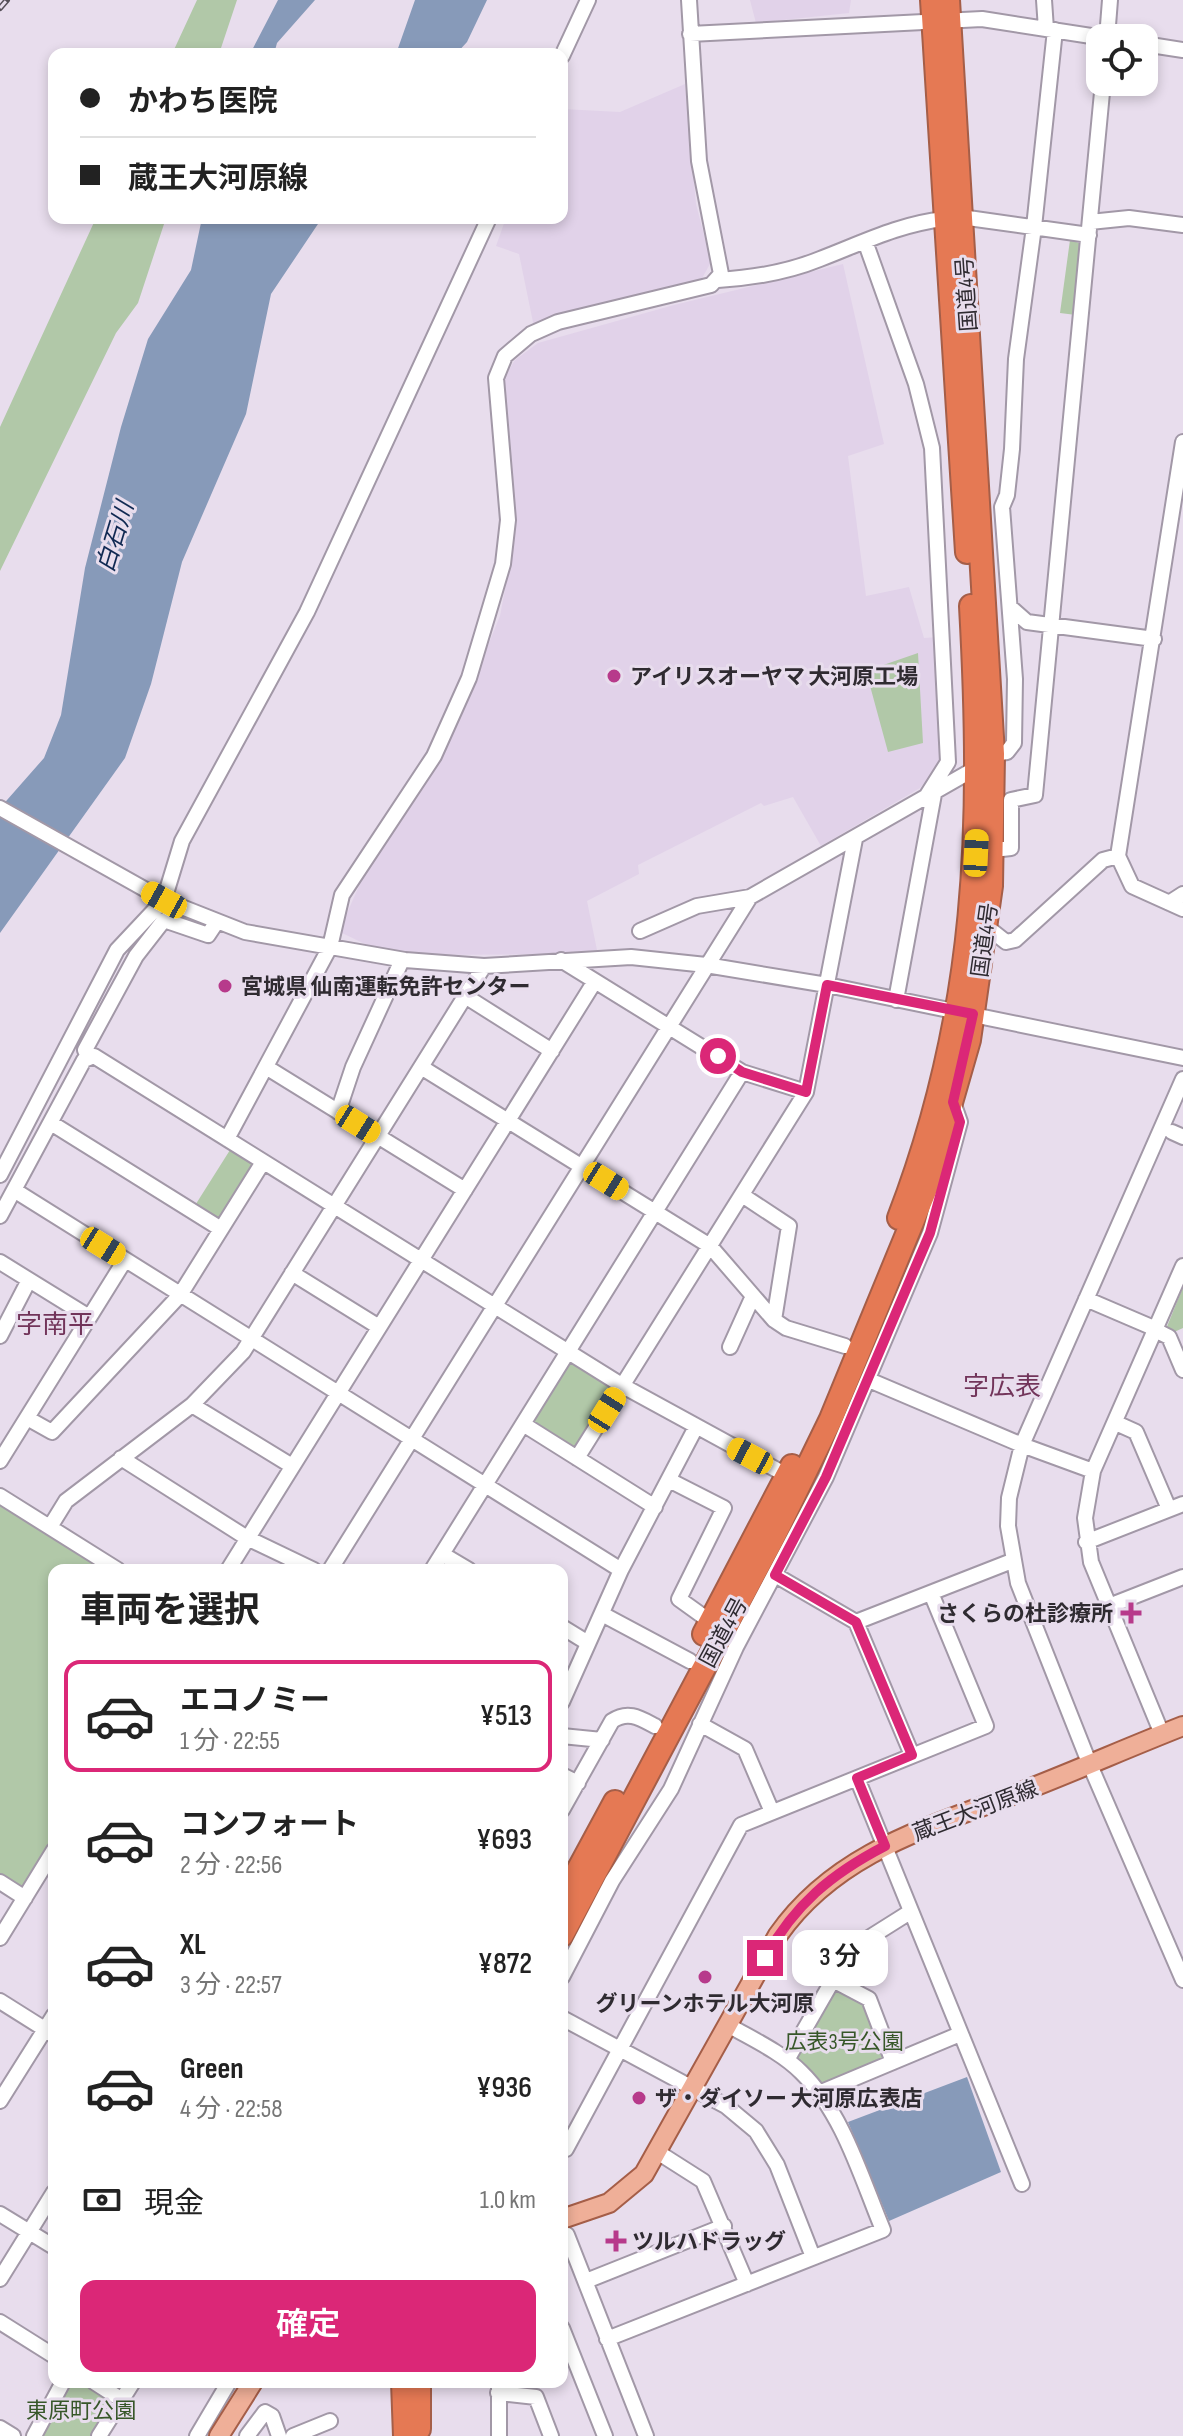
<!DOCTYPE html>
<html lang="ja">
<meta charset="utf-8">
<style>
:root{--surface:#fff;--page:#f2f2f2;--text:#222;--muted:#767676;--line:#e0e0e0;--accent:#db2777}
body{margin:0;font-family:"Sofia Sans Condensed","Noto Sans JP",sans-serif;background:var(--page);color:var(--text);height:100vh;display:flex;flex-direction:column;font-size:30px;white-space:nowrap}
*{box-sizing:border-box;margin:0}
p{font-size:26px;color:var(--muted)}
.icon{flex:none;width:44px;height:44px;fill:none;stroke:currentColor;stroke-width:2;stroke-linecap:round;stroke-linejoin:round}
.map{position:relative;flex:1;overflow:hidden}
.side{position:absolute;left:48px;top:1564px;width:520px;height:824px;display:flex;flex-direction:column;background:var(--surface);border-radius:16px;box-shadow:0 4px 12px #0003}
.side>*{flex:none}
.guide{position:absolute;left:48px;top:48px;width:520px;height:176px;border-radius:16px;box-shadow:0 4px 12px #0003;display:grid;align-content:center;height:176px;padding:0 32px;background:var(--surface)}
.controls{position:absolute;left:1086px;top:24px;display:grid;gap:16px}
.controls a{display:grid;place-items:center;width:72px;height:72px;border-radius:16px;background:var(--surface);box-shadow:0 4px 12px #0003;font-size:40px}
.end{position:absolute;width:36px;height:36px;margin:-18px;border:10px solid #db2777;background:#fff;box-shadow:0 0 0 4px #fff}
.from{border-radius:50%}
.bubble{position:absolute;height:56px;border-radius:16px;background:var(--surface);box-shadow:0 4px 12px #0003;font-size:26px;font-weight:600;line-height:56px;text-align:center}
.car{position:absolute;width:24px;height:48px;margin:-24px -12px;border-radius:10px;box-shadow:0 0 6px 2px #0007;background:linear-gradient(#f5c518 24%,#345 0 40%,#f5c518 0 76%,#345 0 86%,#f5c518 0)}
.guide b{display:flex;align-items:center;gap:28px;height:76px;font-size:30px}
.guide b+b{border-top:2px solid var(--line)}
.guide i{width:20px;height:20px;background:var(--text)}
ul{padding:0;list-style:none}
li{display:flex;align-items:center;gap:24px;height:112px;margin:0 16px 12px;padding:0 16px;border:4px solid transparent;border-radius:16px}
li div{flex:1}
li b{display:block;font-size:30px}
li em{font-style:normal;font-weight:600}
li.on{border-color:var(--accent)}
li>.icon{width:72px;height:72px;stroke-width:1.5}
h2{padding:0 32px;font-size:36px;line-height:96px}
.pay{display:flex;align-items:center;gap:20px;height:88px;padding:0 32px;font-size:30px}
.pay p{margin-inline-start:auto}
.primary-button{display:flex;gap:16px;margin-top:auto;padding:16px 32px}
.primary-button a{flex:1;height:92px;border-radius:16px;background:var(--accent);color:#fff;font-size:32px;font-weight:600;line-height:92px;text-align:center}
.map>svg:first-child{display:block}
</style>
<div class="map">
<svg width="1183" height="2436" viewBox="0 0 1183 2436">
<rect width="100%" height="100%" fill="#e8dded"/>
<path fill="#e1d2e9" d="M750 0H851L849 13 756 23Z
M685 84 696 204 711 262 700 282 534 327 519 254 496 246 506 218H562V109L620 112Z
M843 264 884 444 848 456 866 596 909 587 924 638 938 637 943 762 920 788 821 846 793 797 764 806 761 803 638 865 639 874 587 901 597 950 571 954 413 955 365 944 342 933 343 922 367 868 417 798 451 736 500 616 514 541 504 378 515 360 538 343 674 305Z"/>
<path fill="#b1c8a8" d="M197 0H237L219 54H172Z
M96 218H166L138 303 116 333 0 571V427Z
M1070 240 1082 244 1076 315 1060 313Z
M918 653 923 743 888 752 866 671Z
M230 1150 254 1164V1170L217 1222 194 1207Z
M1183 1287V1328L1172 1333 1166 1329Z
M567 1363H572L613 1389 580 1448 573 1450 531 1419Z
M0 1502 109 1570H54V1843L21 1890 0 1876Z
M837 1986 865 2002 886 2059 824 2087 794 2058Z
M66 2382H91L116 2398 97 2436H37Z"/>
<path fill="#879ab9" d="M278 0H315L277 43 274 54H250Z
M415 0H487L467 42 456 54H396Z
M202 218H322L271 294 246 414 182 562 151 684 125 758 0 933V808L44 758 61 715 85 568 121 427 148 339 191 270Z
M967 2077 1001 2172 889 2221 848 2122Z"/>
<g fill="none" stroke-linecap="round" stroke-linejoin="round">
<g stroke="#a298a7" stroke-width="18">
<path id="minor" d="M1044 0 1046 29
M690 34 982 19 1104 38
M1107 38 1110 0
M1144 44 1183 50
M562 56 588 0
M961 217 1089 235
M1090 222 1129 218 1183 225
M865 241 916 384 932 448 948 762 924 800
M718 280C752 278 788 272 820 259 862 243 899 224 944 219
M1183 442 1118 856 1132 886 1183 909
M1010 607 1027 622 1154 639
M993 754 1007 752 1014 743 1015 679 1002 507 1007 495 1012 449 1016 359 1034 227 1055 30
M0 808 164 900 245 932 405 960 484 966 631 957 706 965 827 985 1183 1058
M993 850 1011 848V800L1035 795 1103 82
M1169 903 1183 894
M987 927 1006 942 1015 940 1103 860 1118 856
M640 931 697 906 750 897 978 767
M561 960 742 1072 806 1092
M465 996 552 1051
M896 1000 934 794
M88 1056 85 1050 136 956 164 920 208 935 216 923
M266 1067 465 1190
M421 1067 710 1246 774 1320 786 1328 845 1346
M1183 1079 1022 1445 1009 1498 1008 1526 1018 1583 1090 1765 1183 1980
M338 1112 353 1067 402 960
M51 1123 221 1229
M1172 1132 1183 1137
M227 1139 330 947 342 895 434 756 469 678 503 564 508 520 496 378 505 356 531 334 558 322 711 285 721 274 699 161 689 0
M0 1175 117 950 164 900 182 841 307 612 489 218
M14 1190 621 1570
M742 1195 789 1226 774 1320
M0 1216 84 1060 94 1056 623 1386 788 1476
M0 1262 89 1317
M292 1273 379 1327
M1086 1299 1156 1329
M1155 1330 1169 1337 1183 1370
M0 1336 29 1280
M730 1347 753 1296
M869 1380 1022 1445 1093 1471
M192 1405 292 1466
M27 1418 52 1432 180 1295 263 1162
M1116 1423 1136 1432 1169 1509
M523 1424 655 1507
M121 1458 247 1538 314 1570
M577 1458 806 1092 855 839
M0 1461 125 1260
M669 1480 724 1508 679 1599 711 1622
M0 1496 118 1570
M50 1527 66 1501 192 1405 243 1352 484 966
M1086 1542 1183 1504
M442 1554 469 1570
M228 1570 595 981
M330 1570 750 897
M432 1570 742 1072
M775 1575 856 1622 912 1755
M1109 1606 1183 1577
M602 1614 690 1661
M856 1622 1012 1561
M562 1627 588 1643
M562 1702 621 1570 696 1427
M700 1724 745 1749 772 1812
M1162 1734 1091 1562 1085 1518 1093 1471 1183 1266
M562 1736 602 1740
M562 1775 578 1783
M857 1778 1022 2184
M562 1810 612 1721C628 1710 640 1718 655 1726
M0 1882 25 1898
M0 1938 54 1850
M562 1977 612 1881 671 1789 736 1647 826 1477 930 1233 960 1122 953 1102
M833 1980 869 1999 893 2062
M0 2001 54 2035
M562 2018 726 2106 756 2131 777 2165 813 2257
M787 2060 841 1966 856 1946 910 1912
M819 2093 960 2034
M0 2101 54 2015
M562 2148 566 2149 741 1825 986 1726 931 1593
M659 2153 703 2181 747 2284
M0 2214 54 2247
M562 2236 567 2235 646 2436
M0 2279 54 2192
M586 2281 724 2226
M0 2322 54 2356
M562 2328 605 2436
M607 2339 883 2230C861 2177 843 2113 801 2072 781 2052 752 2039 728 2025
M94 2382 122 2400
M499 2382V2436
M498 2393 536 2397 551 2436
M0 2428 13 2436
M34 2436 63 2382
M99 2436 133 2382
M197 2436 229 2382
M247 2436 265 2412 272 2416 279 2436
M293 2436 330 2421"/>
</g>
<g stroke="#a55e48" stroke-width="22">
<path id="major" d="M562 2219 609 2203 644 2174 778 1935C838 1849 937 1825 1031 1788 1082 1768 1132 1746 1183 1726
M219 2436 253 2382"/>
</g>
<g stroke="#a55e48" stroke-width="26">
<path id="highway" d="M932 0 967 552
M899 1218C979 1010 983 825 971 606
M704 1634 792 1466
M562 1900 615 1802
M562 1935 774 1536 831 1419 927 1186 969 1040 991 886 993 754 948 0
M403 2382 405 2436
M419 2382V2429"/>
</g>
<use href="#minor" stroke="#fff" stroke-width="14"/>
<use href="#major" stroke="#efaf98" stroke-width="18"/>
<use href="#highway" stroke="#e57954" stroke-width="22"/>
<g stroke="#554f58" stroke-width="6">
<path id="rail" d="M0 8 7 0"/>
</g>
<use href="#rail" stroke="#e8dded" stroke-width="3" stroke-dasharray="9" stroke-linecap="butt"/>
</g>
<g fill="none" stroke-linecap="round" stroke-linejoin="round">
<path stroke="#db2777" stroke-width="10" d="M718 1056 742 1072 806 1092 827 985 973 1014 953 1102 960 1122 930 1233 826 1477 775 1575 856 1622 912 1755 857 1778 885 1846C831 1874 794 1905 765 1958"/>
</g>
<g fill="#b73a8b" stroke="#e8dded" stroke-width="3">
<circle cx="614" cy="676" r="8"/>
<circle cx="225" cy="986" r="8"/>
<path d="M1127 1601h8v8h8v8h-8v8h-8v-8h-8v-8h8z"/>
<circle cx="705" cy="1977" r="8"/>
<circle cx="639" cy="2098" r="8"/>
<path d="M612 2229h8v8h8v8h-8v8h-8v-8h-8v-8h8z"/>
</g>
<g text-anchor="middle" stroke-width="6" stroke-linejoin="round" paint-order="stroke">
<g font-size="22" fill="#2f2b31" stroke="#e8dded">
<text transform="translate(966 294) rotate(-94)" y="8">国道4号</text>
<text transform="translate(984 940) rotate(-82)" y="8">国道4号</text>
<text transform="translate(723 1632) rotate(-62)" y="8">国道4号</text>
<text transform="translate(975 1810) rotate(-21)" y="8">蔵王大河原線</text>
</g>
<g font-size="22" font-weight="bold" fill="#2f2b31" stroke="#e8dded" text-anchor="start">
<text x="630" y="684">アイリスオーヤマ 大河原工場</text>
<text x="241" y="994">宮城県 仙南運転免許センター</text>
<text x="1113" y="1621" text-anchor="end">さくらの杜診療所</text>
<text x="705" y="2011" text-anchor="middle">グリーンホテル大河原</text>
<text x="655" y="2106">ザ・ダイソー 大河原広表店</text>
<text x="632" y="2249">ツルハドラッグ</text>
</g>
<g font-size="22" fill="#375729" stroke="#e8dded">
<text x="844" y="2049">広表3号公園</text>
<text x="81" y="2418">東原町公園</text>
</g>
<g font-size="24" font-style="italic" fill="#102952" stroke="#e8dded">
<text transform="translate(115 537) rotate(-73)" y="8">白石川</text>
</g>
<g font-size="26" fill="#72345a" stroke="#e8dded">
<text x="55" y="1333">字南平</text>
<text x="1002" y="1395">字広表</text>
</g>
</g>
</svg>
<div class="controls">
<a><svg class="icon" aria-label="locate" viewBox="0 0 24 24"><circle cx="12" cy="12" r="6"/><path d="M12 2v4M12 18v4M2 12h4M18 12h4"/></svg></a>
</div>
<i class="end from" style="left:718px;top:1056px"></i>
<i class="end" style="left:765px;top:1958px"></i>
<div class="bubble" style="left:792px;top:1930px;width:96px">3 分</div>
<i class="car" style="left:976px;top:853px;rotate:3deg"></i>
<i class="car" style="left:164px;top:900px;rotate:299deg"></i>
<i class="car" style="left:358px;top:1124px;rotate:122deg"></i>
<i class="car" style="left:606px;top:1181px;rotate:122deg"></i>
<i class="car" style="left:103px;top:1246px;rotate:122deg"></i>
<i class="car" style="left:607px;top:1410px;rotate:32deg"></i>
<i class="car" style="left:750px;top:1456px;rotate:298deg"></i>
<div class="guide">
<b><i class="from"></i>かわち医院</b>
<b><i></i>蔵王大河原線</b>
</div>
<section class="side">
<h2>車両を選択</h2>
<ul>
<li class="on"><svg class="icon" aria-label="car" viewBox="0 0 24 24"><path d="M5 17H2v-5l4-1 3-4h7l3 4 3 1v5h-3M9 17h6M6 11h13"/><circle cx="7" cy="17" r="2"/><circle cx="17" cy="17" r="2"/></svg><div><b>エコノミー</b><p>1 分 · 22:55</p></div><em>¥513</em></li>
<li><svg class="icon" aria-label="car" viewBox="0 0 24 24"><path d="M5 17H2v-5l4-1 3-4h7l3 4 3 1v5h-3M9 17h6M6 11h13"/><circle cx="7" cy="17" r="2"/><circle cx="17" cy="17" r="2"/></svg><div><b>コンフォート</b><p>2 分 · 22:56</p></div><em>¥693</em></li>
<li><svg class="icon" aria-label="car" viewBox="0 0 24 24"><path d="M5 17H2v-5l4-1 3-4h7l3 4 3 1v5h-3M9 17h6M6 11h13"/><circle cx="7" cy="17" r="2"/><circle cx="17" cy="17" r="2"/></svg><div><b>XL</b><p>3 分 · 22:57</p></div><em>¥872</em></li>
<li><svg class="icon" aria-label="car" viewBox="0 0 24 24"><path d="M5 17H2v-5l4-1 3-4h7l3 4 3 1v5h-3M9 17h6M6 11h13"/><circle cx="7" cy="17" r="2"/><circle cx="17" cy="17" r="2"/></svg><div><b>Green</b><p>4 分 · 22:58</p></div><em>¥936</em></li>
</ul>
<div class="pay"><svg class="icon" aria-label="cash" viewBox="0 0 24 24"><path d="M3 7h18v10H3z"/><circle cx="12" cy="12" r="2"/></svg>現金<p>1.0 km</p></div>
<div class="primary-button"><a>確定</a></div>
</section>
</div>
